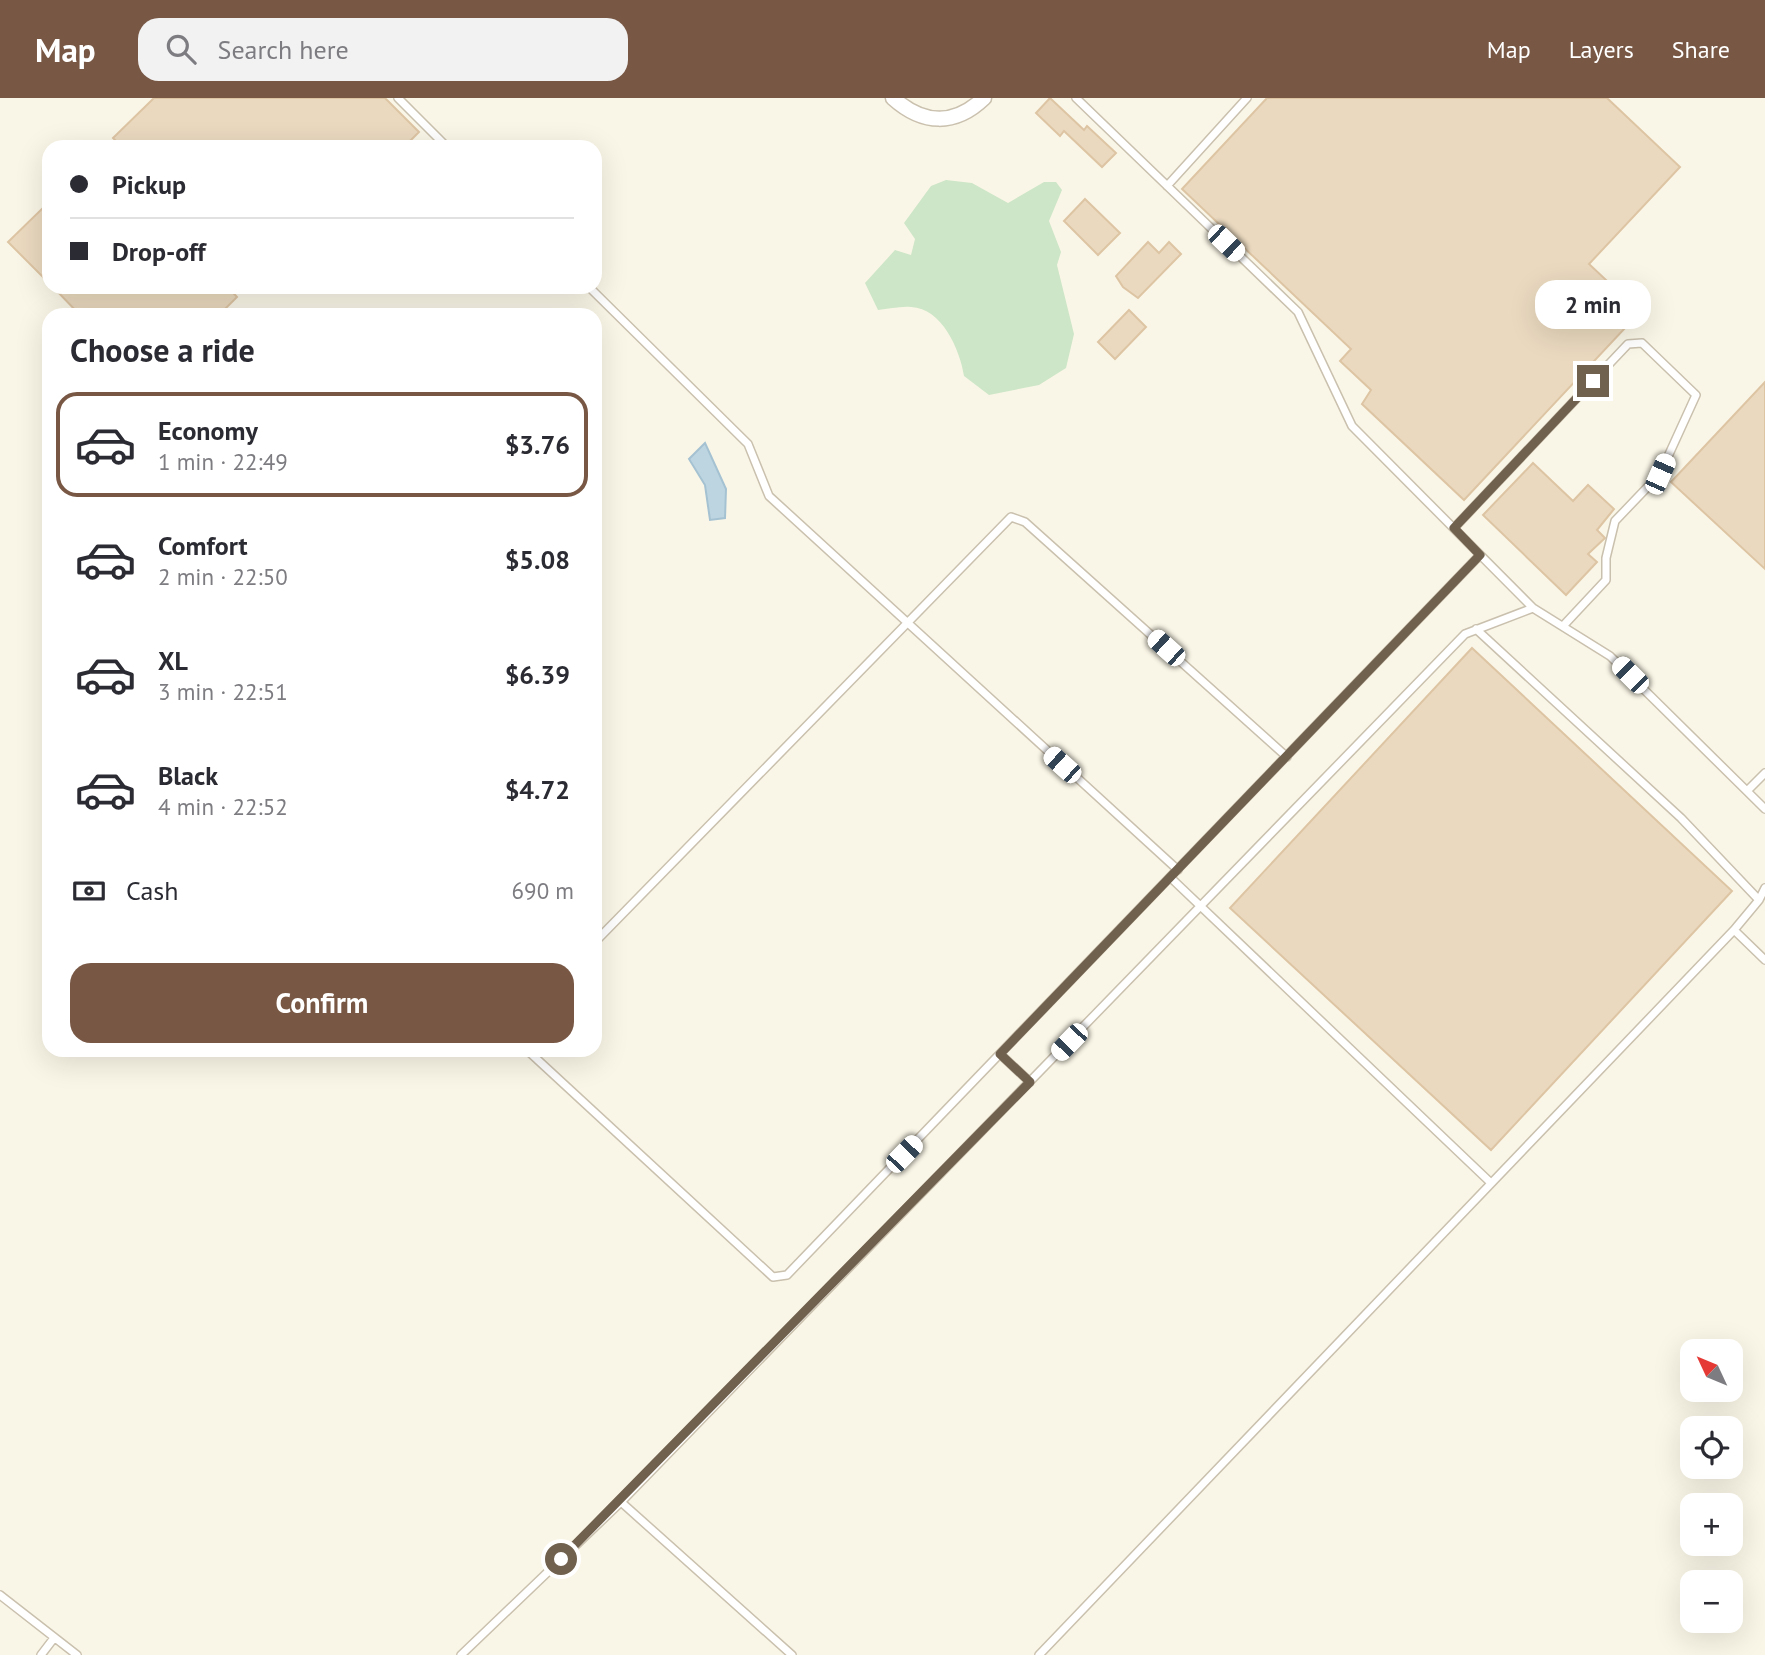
<!DOCTYPE html>
<meta charset="utf-8">
<style>
:root{--surface:#fff;--page:#f2f2f3;--text:#2b2b33;--muted:#7c7c81;--line:#e1e1e2;--accent:#785744}
body{margin:0;font-family:"PT Sans",sans-serif;background:var(--page);color:var(--text);height:100vh;display:flex;flex-direction:column;font-size:26px;white-space:nowrap}
*{box-sizing:border-box;margin:0}
p{font-size:23px;color:var(--muted)}
.icon{flex:none;width:38px;height:38px;fill:none;stroke:currentColor;stroke-width:2;stroke-linecap:round;stroke-linejoin:round}
.map{position:relative;flex:1;overflow:hidden}
.panel{position:absolute;left:42px;top:210px;width:560px;height:749px;display:flex;flex-direction:column;background:var(--surface);border-radius:21px;box-shadow:0 7px 28px #0002}
.panel>*{flex:none}
.top-card{position:absolute;left:42px;top:42px;width:560px;height:154px;border-radius:21px;box-shadow:0 7px 28px #0002;display:grid;align-content:center;height:154px;padding:0 28px;background:var(--surface)}
.needle{width:46px;rotate:314deg}
.tools{position:absolute;left:1680px;top:1241px;display:grid;gap:14px}
.tools a{display:grid;place-items:center;width:63px;height:63px;border-radius:14px;background:var(--surface);box-shadow:0 7px 28px #0002;font-size:35px}
.end{position:absolute;width:32px;height:32px;margin:-16px;border:9px solid #70614e;background:#fff;box-shadow:0 0 0 4px #fff}
.from{border-radius:50%}
.bubble{position:absolute;height:49px;border-radius:21px;background:var(--surface);box-shadow:0 7px 28px #0002;font-size:23px;font-weight:700;line-height:49px;text-align:center}
.car{position:absolute;width:21px;height:42px;margin:-21px -10px;border-radius:9px;box-shadow:0 0 5px 2px #0007;background:linear-gradient(#fff 24%,#345 0 40%,#fff 0 76%,#345 0 86%,#fff 0)}
.top-card b{display:flex;align-items:center;gap:24px;height:66px;font-size:26px}
.top-card b+b{border-top:2px solid var(--line)}
.top-card i{width:18px;height:18px;background:var(--text)}
ul{padding:0;list-style:none}
li{display:flex;align-items:center;gap:21px;height:105px;margin:0 14px 10px;padding:0 14px;border:4px solid transparent;border-radius:21px}
li div{flex:1}
li b{display:block;font-size:26px}
li em{font-style:normal;font-weight:700}
li.on{border-color:var(--accent)}
li>.icon{width:63px;height:63px;stroke-width:1.5}
h2{padding:0 28px;font-size:32px;line-height:84px}
.pay{display:flex;align-items:center;gap:18px;height:77px;padding:0 28px;font-size:26px}
.pay p{margin-inline-start:auto}
.action{display:flex;gap:14px;margin-top:auto;padding:14px 28px}
.action a{flex:1;height:80px;border-radius:21px;background:var(--accent);color:#fff;font-size:28px;font-weight:700;line-height:80px;text-align:center}
header{display:flex;align-items:center;gap:42px;box-sizing:border-box;height:98px;padding:0 35px;background:var(--accent);color:#fff}
header strong{font-size:33px}
nav{display:flex;gap:38px;margin-inline-start:auto;font-size:24px}
.search{width:490px;height:63px;background:var(--page);display:flex;align-items:center;gap:18px;box-sizing:border-box;padding:0 24px;border-radius:21px;color:var(--muted);font-size:26px}
.map>svg:first-child{display:block}
</style>
<header>
<strong>Map</strong>
<div class="search"><svg class="icon" aria-label="search" viewBox="0 0 24 24"><circle cx="10" cy="10" r="6"/><path d="M15 15l6 6"/></svg>Search here</div>
<nav><a>Map</a><a>Layers</a><a>Share</a></nav>
</header>
<div class="map">
<svg width="1765" height="1557" viewBox="0 0 1765 1557">
<rect width="100%" height="100%" fill="#faf6e7"/>
<path fill="#cde6c7" d="M946 82 972 85 1008 105 1044 84H1056L1062 92 1049 123 1061 154 1057 167 1074 236 1066 270 1039 287 989 297 964 278C960 252 942 210 911 209 901 208 889 211 878 212L865 185 895 152 911 157 915 141 904 125 931 88Z"/>
<path fill="#bdd5e1" stroke="#a5c2d2" stroke-width="2" d="M705 345 726 391 725 420 710 422 705 387 689 361Z"/>
<path fill="#ead9bf" stroke="#ddc4a3" stroke-width="2" d="M154 0H385L419 34 404 49H122L113 40Z
M1050 0 1084 32 1087 28 1116 55 1102 69 1064 33 1060 38 1036 15Z
M1267 0H1607L1680 69 1589 166 1640 214 1464 402 1362 306 1371 292 1340 263 1351 251 1182 91Z
M1085 101 1120 135 1098 157 1064 123Z
M49 104V185L8 144Z
M1148 144 1159 155 1169 144 1181 156 1138 200 1123 189 1116 178Z
M53 189H228L237 199 219 217H80Z
M1129 212 1146 229 1115 261 1098 244Z
M1765 284V471L1671 384Z
M1533 365 1573 403 1588 387 1614 411 1597 432 1605 440 1588 456 1597 464 1566 497 1483 417Z
M1472 550 1732 793 1491 1052 1230 810Z"/>
<g fill="none" stroke-linecap="round" stroke-linejoin="round">
<g stroke="#cac0ae" stroke-width="10">
<path id="service" d="M398 0 447 49
M1076 0 1298 214 1352 328 1533 510 1610 558 1765 711
M1167 88 1247 0
M589 189 748 346 769 398 1178 772
M1454 430 1628 246 1642 245 1696 297 1660 376 1615 423 1606 460V482L1563 528
M1476 531 1681 720 1759 802
M1747 693 1765 675
M1171 780 1491 1085
M1765 790 1759 802 1734 832 1765 862
M595 844 1011 419 1025 424 1287 659
M527 952 773 1179 787 1177 1480 457
M1000 956 1030 984
M621 1404 792 1557
M0 1497 77 1557
M41 1557 54 1540
M461 1557 621 1404 1465 536 1533 510
M1039 1557 1734 832"/>
</g>
<g stroke="#cac0ae" stroke-width="17">
<path id="minor" d="M893 0C923 27 955 28 984 0"/>
</g>
<use href="#service" stroke="#fff" stroke-width="7"/>
<use href="#minor" stroke="#fff" stroke-width="14"/>
</g>
<g fill="none" stroke-linecap="round" stroke-linejoin="round">
<path stroke="#70614e" stroke-width="9" d="M561 1461 1030 984 1000 956 1480 457 1454 430 1593 283"/>
</g>
</svg>
<div class="tools">
<a><svg class="needle" viewBox="-14 -14 28 28"><path d="M0-13l5 13h-10z" fill="#e53935"/><path d="M0 13l5-13h-10z" fill="#7c7c81"/></svg></a>
<a><svg class="icon" aria-label="locate" viewBox="0 0 24 24"><circle cx="12" cy="12" r="6"/><path d="M12 2v4M12 18v4M2 12h4M18 12h4"/></svg></a>
<a>+</a>
<a>−</a>
</div>
<i class="end from" style="left:561px;top:1461px"></i>
<i class="end" style="left:1593px;top:283px"></i>
<div class="bubble" style="left:1535px;top:182px;width:116px">2 min</div>
<i class="car" style="left:1226px;top:145px;rotate:134deg"></i>
<i class="car" style="left:1660px;top:376px;rotate:24deg"></i>
<i class="car" style="left:1166px;top:550px;rotate:312deg"></i>
<i class="car" style="left:1630px;top:577px;rotate:315deg"></i>
<i class="car" style="left:1062px;top:667px;rotate:312deg"></i>
<i class="car" style="left:1069px;top:944px;rotate:224deg"></i>
<i class="car" style="left:904px;top:1056px;rotate:44deg"></i>
<div class="top-card">
<b><i class="from"></i>Pickup</b>
<b><i></i>Drop-off</b>
</div>
<section class="panel">
<h2>Choose a ride</h2>
<ul>
<li class="on"><svg class="icon" aria-label="car" viewBox="0 0 24 24"><path d="M5 17H2v-5l4-1 3-4h7l3 4 3 1v5h-3M9 17h6M6 11h13"/><circle cx="7" cy="17" r="2"/><circle cx="17" cy="17" r="2"/></svg><div><b>Economy</b><p>1 min · 22:49</p></div><em>$3.76</em></li>
<li><svg class="icon" aria-label="car" viewBox="0 0 24 24"><path d="M5 17H2v-5l4-1 3-4h7l3 4 3 1v5h-3M9 17h6M6 11h13"/><circle cx="7" cy="17" r="2"/><circle cx="17" cy="17" r="2"/></svg><div><b>Comfort</b><p>2 min · 22:50</p></div><em>$5.08</em></li>
<li><svg class="icon" aria-label="car" viewBox="0 0 24 24"><path d="M5 17H2v-5l4-1 3-4h7l3 4 3 1v5h-3M9 17h6M6 11h13"/><circle cx="7" cy="17" r="2"/><circle cx="17" cy="17" r="2"/></svg><div><b>XL</b><p>3 min · 22:51</p></div><em>$6.39</em></li>
<li><svg class="icon" aria-label="car" viewBox="0 0 24 24"><path d="M5 17H2v-5l4-1 3-4h7l3 4 3 1v5h-3M9 17h6M6 11h13"/><circle cx="7" cy="17" r="2"/><circle cx="17" cy="17" r="2"/></svg><div><b>Black</b><p>4 min · 22:52</p></div><em>$4.72</em></li>
</ul>
<div class="pay"><svg class="icon" aria-label="cash" viewBox="0 0 24 24"><path d="M3 7h18v10H3z"/><circle cx="12" cy="12" r="2"/></svg>Cash<p>690 m</p></div>
<div class="action"><a>Confirm</a></div>
</section>
</div>
